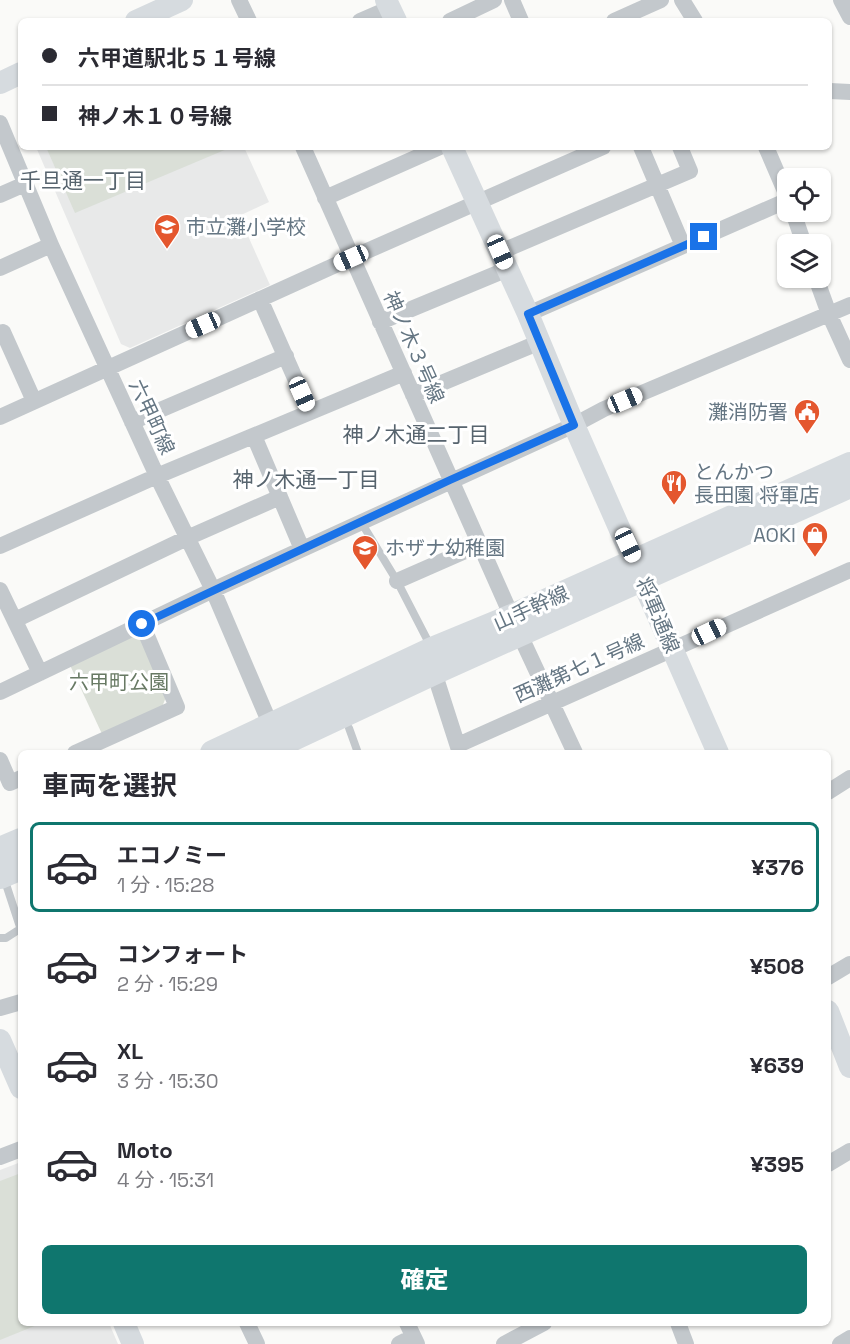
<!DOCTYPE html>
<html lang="ja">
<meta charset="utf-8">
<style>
:root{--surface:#fff;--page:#f7f7f7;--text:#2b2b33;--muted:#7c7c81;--line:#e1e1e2;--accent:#0f766e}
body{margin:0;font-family:"Space Grotesk","Noto Sans JP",sans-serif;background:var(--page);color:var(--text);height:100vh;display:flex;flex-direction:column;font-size:22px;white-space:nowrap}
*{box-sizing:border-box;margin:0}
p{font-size:20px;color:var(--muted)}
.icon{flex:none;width:33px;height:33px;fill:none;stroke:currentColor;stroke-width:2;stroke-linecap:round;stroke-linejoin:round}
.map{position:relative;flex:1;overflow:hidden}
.drawer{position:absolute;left:18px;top:750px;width:813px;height:576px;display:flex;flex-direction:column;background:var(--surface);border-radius:9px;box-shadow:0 2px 4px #0004}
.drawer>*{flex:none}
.hud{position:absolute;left:18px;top:18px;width:814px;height:132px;border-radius:9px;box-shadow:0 2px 4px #0004;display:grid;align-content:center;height:132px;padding:0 24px;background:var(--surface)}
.controls{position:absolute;left:777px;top:168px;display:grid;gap:12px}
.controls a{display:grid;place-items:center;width:54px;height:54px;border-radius:9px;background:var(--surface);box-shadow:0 2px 4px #0004;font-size:30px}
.end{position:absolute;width:27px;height:27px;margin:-14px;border:8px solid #1a73e8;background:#fff;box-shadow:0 0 0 3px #fff}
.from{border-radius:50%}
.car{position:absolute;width:18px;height:36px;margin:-18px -9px;border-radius:8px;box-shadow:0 0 4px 2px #0007;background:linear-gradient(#fff 24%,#345 0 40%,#fff 0 76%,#345 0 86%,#fff 0)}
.hud b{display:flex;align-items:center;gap:21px;height:57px;font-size:22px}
.hud b+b{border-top:2px solid var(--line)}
.hud i{width:15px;height:15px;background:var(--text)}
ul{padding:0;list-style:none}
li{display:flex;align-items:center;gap:18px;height:90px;margin:0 12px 9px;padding:0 12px;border:3px solid transparent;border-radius:9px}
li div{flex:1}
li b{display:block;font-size:22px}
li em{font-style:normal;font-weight:800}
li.on{border-color:var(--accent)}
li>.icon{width:54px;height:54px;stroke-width:1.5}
h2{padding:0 24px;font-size:27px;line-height:72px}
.button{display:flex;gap:12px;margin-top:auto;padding:12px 24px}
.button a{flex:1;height:69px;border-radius:9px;background:var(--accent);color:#fff;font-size:24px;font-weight:800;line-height:69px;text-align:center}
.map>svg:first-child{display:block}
</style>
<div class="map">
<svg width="850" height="1344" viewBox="0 0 850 1344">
<rect width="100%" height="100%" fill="#fafaf8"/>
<path fill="#e8e9e9" d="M36 147H244L269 202 239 216 270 285 130 348 121 344Z
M21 1162V1323H109L118 1344H0V1170Z"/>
<path fill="#dadfd7" d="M46 147H226L227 149 75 213Z
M131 633 141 640 166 697 162 707 102 734 69 663Z
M21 1173V1323H42L0 1340V1181Z"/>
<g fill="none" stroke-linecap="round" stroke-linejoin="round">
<path stroke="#c3c8cc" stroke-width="8" d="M361 522 397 581 431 647
M349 728 358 753
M4 878 21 930
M0 938H6L20 929"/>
<path stroke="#c3c8cc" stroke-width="16" d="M239 0 249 21
M512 0 521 21
M682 0 695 21
M841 0 850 17
M360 21 390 8
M450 21 494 0
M614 21 661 0
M830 91 850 92
M0 123 51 245 157 476 213 590 271 726
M303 147 512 617
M641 147 683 246
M766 147 788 198
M0 195 25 184
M325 198 440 147
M793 212 804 244
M500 252 690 171 680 147
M0 268 51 245
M816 278 829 314 850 360
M260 299 310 412
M528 314 788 200
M380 322 508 269
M0 334 3 332 34 401
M413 395 540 342
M0 417 351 258 603 147
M132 422 286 356
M254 436 302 549
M0 546 157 476 404 373
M397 581 479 545
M0 590 40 673
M15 620 187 538 280 497
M520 635 575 753
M434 672 460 753
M0 692 213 590 574 425 604 409 850 305
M458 745 850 570
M75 753 177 707 142 624
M0 760 10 783 21 778
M828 792 850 778
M828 977 850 964
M0 1008 21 1002
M0 1157 21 1149
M828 1164 850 1151
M247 1323 257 1344
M407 1323 417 1344
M678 1323 686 1344
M399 1344 413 1337
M504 1344 544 1323
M840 1344 850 1338"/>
<path stroke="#d6dbdf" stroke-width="22" d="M386 0 396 21
M136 21 182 0
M0 83 21 73
M452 147 528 314 574 425 718 753
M828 1011 850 1067
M0 1040 21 1088
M124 1323 133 1344"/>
<path stroke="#d6dbdf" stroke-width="26" d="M213 753 432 650 512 617 850 465
M261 753 434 672 850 485
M0 850 21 841
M0 876 21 867"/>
</g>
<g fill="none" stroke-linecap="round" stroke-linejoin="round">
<path stroke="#1a73e8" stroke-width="8" d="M142 624 450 480 574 425 528 314 704 237"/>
</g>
<defs>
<g id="school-pin" transform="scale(1.35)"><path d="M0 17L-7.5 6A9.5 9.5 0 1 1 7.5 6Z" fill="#e4572e" stroke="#fff"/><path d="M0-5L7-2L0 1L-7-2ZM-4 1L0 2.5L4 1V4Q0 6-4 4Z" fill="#fff"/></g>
<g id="civic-pin" transform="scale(1.35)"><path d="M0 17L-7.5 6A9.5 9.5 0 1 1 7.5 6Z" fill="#e4572e" stroke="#fff"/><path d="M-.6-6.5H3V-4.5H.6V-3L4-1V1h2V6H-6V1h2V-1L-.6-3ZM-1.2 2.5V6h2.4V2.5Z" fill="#fff"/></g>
<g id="restaurant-pin" transform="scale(1.35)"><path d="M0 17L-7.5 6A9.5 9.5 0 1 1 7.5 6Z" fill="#e4572e" stroke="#fff"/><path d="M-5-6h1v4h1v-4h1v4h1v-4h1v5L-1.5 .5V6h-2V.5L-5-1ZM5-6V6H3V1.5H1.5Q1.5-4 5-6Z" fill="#fff"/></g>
<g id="shop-pin" transform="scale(1.35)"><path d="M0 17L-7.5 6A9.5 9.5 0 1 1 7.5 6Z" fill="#e4572e" stroke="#fff"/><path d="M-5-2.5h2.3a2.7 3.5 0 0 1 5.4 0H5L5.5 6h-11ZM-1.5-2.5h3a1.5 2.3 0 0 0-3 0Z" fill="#fff"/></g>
</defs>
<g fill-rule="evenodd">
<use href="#school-pin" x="167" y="227"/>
<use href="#civic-pin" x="807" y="412"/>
<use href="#restaurant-pin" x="674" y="483"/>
<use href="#shop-pin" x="815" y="535"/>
<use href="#school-pin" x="365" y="548"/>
</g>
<g text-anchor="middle" stroke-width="6" stroke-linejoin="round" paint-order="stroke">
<g font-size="20" fill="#657683" stroke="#fff" text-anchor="start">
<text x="186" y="234">市立灘小学校</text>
<text x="788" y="419" text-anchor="end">灘消防署</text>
<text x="694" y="479">とんかつ<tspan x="694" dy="23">長田園 将軍店</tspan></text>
<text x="796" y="542" text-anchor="end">AOKI</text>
<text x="385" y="555">ホザナ幼稚園</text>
</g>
<g font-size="20" fill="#657683" stroke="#fff">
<text transform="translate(414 347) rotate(66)" y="7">神ノ木３号線</text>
<text transform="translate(152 417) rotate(65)" y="7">六甲町線</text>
<text transform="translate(531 608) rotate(-24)" y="7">山手幹線</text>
<text transform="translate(658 615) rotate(67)" y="7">将軍通線</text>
<text transform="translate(579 668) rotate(-24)" y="7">西灘第七１号線</text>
</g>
<g font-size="20" fill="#687a64" stroke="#fff">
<text x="119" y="689">六甲町公園</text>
</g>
<g font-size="21" fill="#57646e" stroke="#fff">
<text x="83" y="188">千旦通一丁目</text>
<text x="416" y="442">神ノ木通二丁目</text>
<text x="306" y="487">神ノ木通一丁目</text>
</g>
</g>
</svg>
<div class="controls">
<a><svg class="icon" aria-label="locate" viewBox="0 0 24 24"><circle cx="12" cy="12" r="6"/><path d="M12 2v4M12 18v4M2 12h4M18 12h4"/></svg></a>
<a><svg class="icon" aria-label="layers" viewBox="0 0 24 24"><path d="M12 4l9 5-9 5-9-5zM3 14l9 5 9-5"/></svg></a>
</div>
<i class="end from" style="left:142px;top:624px"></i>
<i class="end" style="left:704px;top:237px"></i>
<i class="car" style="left:500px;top:252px;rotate:156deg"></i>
<i class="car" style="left:351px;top:258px;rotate:246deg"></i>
<i class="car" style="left:203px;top:325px;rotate:246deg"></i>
<i class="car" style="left:302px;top:394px;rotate:156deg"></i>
<i class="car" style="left:625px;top:400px;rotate:67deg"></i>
<i class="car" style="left:628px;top:545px;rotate:155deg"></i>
<i class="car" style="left:709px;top:632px;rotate:65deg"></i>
<div class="hud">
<b><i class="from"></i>六甲道駅北５１号線</b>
<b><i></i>神ノ木１０号線</b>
</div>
<section class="drawer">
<h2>車両を選択</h2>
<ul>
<li class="on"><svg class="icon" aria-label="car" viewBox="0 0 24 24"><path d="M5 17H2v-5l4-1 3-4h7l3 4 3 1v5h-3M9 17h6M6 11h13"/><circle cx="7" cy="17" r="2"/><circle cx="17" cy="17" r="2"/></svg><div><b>エコノミー</b><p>1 分 · 15:28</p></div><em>¥376</em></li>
<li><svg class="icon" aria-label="car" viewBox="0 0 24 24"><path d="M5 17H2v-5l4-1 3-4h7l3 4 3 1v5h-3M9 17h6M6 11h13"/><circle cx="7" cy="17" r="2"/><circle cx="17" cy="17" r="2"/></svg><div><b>コンフォート</b><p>2 分 · 15:29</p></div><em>¥508</em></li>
<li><svg class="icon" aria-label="car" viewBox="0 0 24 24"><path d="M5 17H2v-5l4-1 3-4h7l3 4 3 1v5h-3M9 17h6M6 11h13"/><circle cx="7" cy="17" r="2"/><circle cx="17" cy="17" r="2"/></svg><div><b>XL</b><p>3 分 · 15:30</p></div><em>¥639</em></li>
<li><svg class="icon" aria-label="car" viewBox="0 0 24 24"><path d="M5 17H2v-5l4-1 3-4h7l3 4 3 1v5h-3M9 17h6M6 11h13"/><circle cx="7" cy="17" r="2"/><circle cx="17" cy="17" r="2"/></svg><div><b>Moto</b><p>4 分 · 15:31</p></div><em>¥395</em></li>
</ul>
<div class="button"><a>確定</a></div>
</section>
</div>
